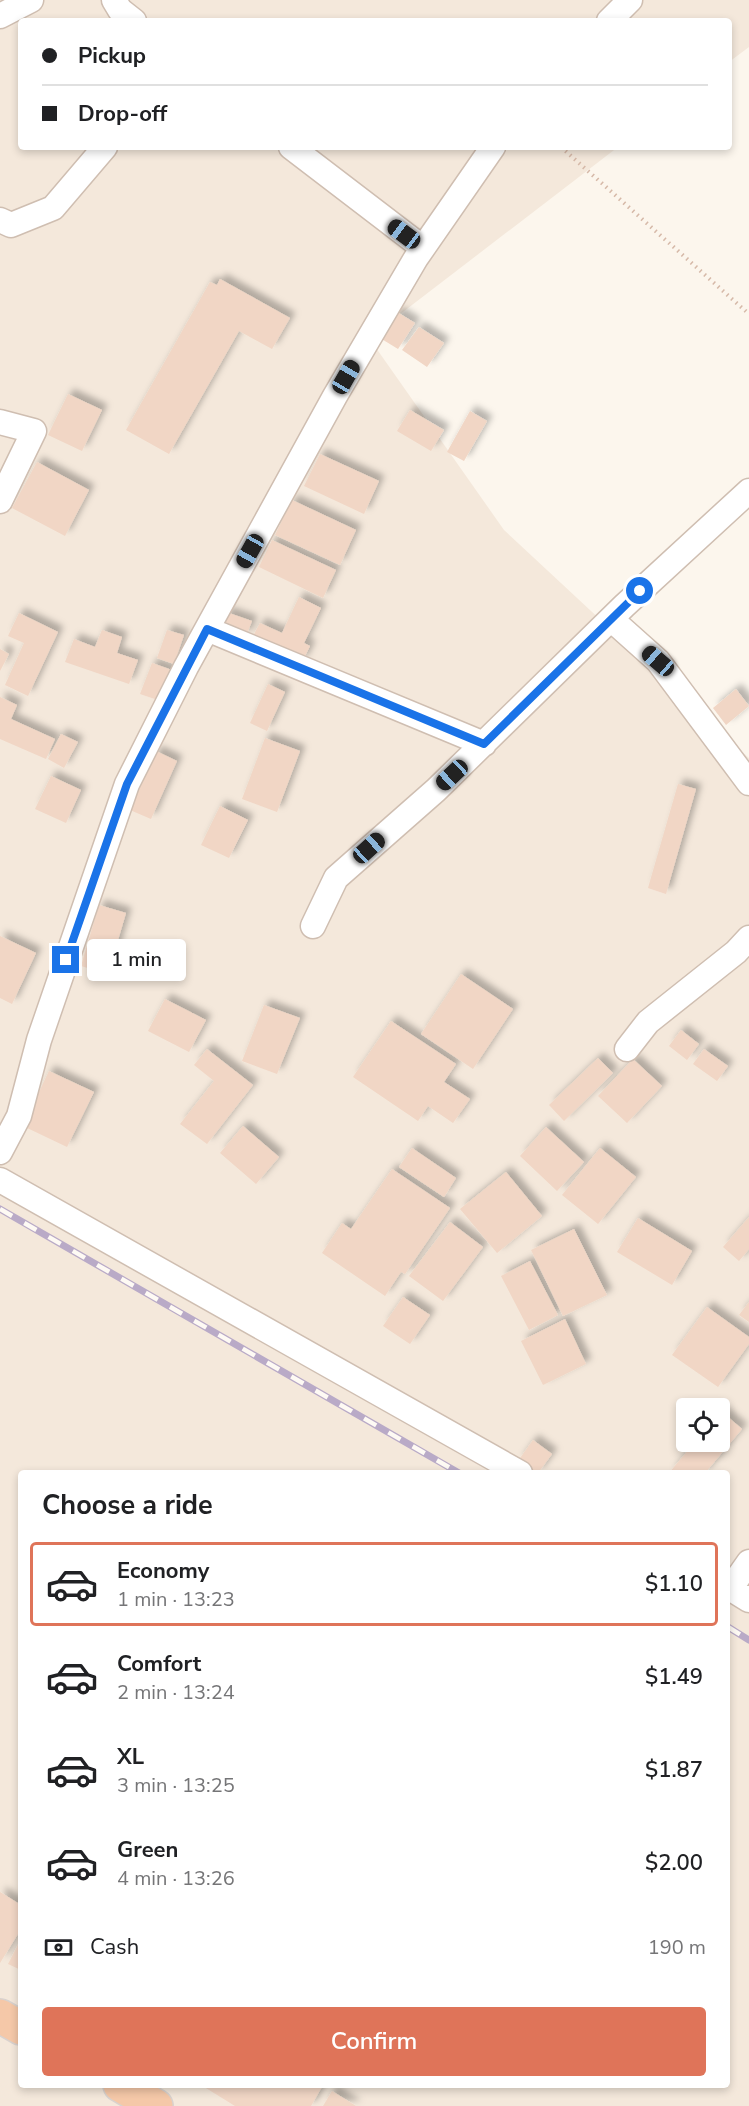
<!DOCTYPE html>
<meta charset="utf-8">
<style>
:root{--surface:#fff;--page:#f2f2f2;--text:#202124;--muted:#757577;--line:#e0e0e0;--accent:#df7459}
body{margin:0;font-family:"Nunito Sans",sans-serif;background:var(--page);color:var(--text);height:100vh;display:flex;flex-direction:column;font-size:22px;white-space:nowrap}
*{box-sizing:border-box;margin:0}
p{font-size:20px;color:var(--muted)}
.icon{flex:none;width:33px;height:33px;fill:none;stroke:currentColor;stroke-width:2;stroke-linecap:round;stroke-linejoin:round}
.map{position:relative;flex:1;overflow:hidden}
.drawer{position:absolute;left:18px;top:1470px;width:712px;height:618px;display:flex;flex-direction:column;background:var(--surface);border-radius:6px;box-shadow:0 3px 9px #0003}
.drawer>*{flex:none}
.top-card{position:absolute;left:18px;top:18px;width:714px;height:132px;border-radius:6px;box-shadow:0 3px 9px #0003;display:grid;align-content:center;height:132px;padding:0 24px;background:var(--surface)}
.fabs{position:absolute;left:676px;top:1398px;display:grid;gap:12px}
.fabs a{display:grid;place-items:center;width:54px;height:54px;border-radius:6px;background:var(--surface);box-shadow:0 3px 9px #0003;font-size:30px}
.end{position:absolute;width:27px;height:27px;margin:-14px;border:8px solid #1a73e8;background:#fff;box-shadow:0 0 0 3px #fff}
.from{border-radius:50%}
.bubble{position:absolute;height:42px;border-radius:6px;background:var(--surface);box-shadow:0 3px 9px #0003;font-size:20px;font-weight:600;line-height:42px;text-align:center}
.car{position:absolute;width:18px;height:36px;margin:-18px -9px;border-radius:8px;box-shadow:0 0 4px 2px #0007;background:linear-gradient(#222 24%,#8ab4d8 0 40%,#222 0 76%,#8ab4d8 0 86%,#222 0)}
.top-card b{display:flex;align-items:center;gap:21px;height:57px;font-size:22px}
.top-card b+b{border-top:2px solid var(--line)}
.top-card i{width:15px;height:15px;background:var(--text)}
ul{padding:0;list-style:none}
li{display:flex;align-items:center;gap:18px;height:84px;margin:0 12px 9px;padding:0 12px;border:3px solid transparent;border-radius:6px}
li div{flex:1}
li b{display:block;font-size:22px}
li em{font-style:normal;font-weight:600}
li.active{border-color:var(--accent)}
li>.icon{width:54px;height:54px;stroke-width:1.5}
h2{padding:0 24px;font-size:27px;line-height:72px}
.pay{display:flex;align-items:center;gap:15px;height:66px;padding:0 24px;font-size:22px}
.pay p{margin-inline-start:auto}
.cta{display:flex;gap:12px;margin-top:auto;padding:12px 24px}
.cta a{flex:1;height:69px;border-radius:6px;background:var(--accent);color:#fff;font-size:24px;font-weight:600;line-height:69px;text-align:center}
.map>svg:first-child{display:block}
</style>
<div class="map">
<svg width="749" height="2106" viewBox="0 0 749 2106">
<defs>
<filter id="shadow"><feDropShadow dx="5.5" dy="-5.5" stdDeviation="3" flood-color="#0004"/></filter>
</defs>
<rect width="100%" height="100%" fill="#fcf6ed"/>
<path fill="#f4e8db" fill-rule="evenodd" d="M0 0H749V47L729 62V21H21V147H618L369 338 504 530 749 758V2106H0ZM687 1408H720V1442H687ZM21 1473H728V2085H21Z"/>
<path fill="#f1d6c5" filter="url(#shadow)" d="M220 279 290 318 272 349 239 331 169 454 126 430 210 282 217 285Z
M397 312 415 323 398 349 380 338Z
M419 327 444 343 427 367 402 350Z
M68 394 102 410 82 451 48 435Z
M410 410 444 430 431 451 397 431Z
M470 411 487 421 464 461 447 452Z
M320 454 379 481 364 514 304 486Z
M37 462 89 490 65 536 12 508Z
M292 500 356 530 340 565 275 535Z
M272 540 336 570 323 598 259 567Z
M299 597 321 608 304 643 310 646 302 662 252 638 260 623 282 633Z
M226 612 252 621 246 636 221 627Z
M19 613 58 632 28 696 5 685 24 643 8 636Z
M102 630 122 637 117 653 138 660 129 684 65 662 74 639 95 647Z
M167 630 184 635 174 664 157 658Z
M0 649 9 654 0 671Z
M152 663 172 670 161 701 140 694Z
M268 684 285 692 267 731 250 723Z
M736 689 749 706 726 725 713 708Z
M0 697 17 705 11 719 55 739 46 759 0 739Z
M61 734 78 742 64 768 48 759Z
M265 738 300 751 277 812 242 799Z
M156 751 177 761 151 819 130 810Z
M51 776 81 790 66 823 35 809Z
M678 784 696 789 666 894 648 888Z
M220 806 248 820 229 858 201 845Z
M99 905 126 913 108 974 81 966Z
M0 936 36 953 12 1004 0 998Z
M461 974 513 1009 473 1069 421 1034Z
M165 999 206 1020 189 1052 148 1031Z
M264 1005 300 1018 277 1074 242 1061Z
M391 1021 456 1064 444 1082 470 1099 453 1123 428 1106 418 1121 353 1077Z
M681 1030 699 1044 687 1060 669 1046Z
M207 1049 253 1085 207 1144 180 1124 214 1081 194 1065Z
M704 1049 728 1066 717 1081 693 1064Z
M598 1058 613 1073 564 1121 549 1105Z
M633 1059 662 1086 627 1123 598 1096Z
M49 1071 94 1092 67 1147 23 1126Z
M243 1126 279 1157 256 1184 220 1153Z
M546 1127 584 1162 557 1191 520 1156Z
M412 1148 456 1178 444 1197 399 1167Z
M600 1148 636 1177 598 1224 562 1195Z
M392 1169 450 1208 405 1274 401 1272 385 1296 322 1253 342 1223 351 1229Z
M506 1172 542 1216 497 1253 460 1209Z
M749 1217V1249L739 1261 723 1247Z
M638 1218 692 1251 672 1285 617 1252Z
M450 1222 483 1247 443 1301 409 1276Z
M574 1229 607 1295 563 1316 531 1250Z
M530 1261 558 1315 529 1330 501 1276Z
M403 1297 430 1315 410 1344 383 1326Z
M749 1302V1322L739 1315Z
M707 1307 749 1337V1344L718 1387 672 1355Z
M565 1319 586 1364 543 1385 521 1341Z
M721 1411 742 1429 705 1473H669L695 1442H720Z
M533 1440 552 1454 538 1473 518 1461Z
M0 1892 21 1905V1929L0 1963Z
M21 1939V1970L8 1964Z
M201 2085H323L311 2106H235Z
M332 2091 356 2106H323Z"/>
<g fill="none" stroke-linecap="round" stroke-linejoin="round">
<g stroke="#cfbeb1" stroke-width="27">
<path id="minor" d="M114 0 120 10 134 21
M0 16 31 0
M609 21 630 0
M291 147 423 248
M0 220 11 225 53 208 105 147
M0 422 34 431 0 501
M611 619 658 661 749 783
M207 629 484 744
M313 926 336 878 436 790 624 606 749 491
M627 1049 648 1022 736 952 749 938
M0 1152 19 1116 39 1040 127 784 186 667 335 396 416 258 493 147
M0 1180 520 1473
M728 1587 749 1600
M730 1589 749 1562"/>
</g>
<g stroke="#d9d2ce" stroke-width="36">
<path id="trunk" d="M0 2016 21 2028
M120 2085 156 2106"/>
</g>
<path stroke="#d6b9a8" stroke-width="4" stroke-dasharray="1.5 4.5" stroke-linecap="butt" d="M561 147 749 314"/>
<use href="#minor" stroke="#fff" stroke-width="24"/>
<use href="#trunk" stroke="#f5c8a8" stroke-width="33"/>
<g stroke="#b9aac7" stroke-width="7">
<path id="rail" d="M0 1209 459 1473
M728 1627 749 1640"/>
</g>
<use href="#rail" stroke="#fefaf4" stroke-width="4.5" stroke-dasharray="14" stroke-linecap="butt"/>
</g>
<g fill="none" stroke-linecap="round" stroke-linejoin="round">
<path stroke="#1a73e8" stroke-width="8" d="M66 960 127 784 207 629 484 744 640 591"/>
</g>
</svg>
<div class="fabs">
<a><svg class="icon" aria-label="locate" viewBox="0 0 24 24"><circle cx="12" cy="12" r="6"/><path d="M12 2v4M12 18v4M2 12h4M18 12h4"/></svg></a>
</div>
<i class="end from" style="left:640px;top:591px"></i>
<i class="end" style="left:66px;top:960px"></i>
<div class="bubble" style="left:87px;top:939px;width:99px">1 min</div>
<i class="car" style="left:404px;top:234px;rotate:307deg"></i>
<i class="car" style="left:346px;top:377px;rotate:30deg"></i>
<i class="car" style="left:250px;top:551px;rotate:209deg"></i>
<i class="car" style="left:658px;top:661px;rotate:311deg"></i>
<i class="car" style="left:452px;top:775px;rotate:227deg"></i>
<i class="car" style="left:369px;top:848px;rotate:48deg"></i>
<div class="top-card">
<b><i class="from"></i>Pickup</b>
<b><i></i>Drop-off</b>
</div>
<section class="drawer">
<h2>Choose a ride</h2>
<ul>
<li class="active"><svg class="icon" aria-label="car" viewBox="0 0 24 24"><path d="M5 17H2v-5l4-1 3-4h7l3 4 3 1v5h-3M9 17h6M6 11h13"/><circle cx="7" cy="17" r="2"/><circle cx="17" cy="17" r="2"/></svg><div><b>Economy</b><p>1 min · 13:23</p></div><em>$1.10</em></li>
<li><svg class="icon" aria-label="car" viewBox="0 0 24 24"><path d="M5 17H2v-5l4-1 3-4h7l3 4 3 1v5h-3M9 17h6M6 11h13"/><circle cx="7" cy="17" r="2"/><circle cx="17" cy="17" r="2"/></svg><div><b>Comfort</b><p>2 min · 13:24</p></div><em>$1.49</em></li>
<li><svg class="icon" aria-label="car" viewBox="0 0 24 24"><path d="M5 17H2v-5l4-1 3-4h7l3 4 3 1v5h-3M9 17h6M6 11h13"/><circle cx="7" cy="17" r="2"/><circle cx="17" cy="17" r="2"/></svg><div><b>XL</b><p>3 min · 13:25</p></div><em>$1.87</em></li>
<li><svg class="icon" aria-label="car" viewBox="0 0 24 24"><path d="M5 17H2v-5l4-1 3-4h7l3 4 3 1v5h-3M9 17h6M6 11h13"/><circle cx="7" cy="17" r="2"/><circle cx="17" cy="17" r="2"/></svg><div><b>Green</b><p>4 min · 13:26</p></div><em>$2.00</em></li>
</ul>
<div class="pay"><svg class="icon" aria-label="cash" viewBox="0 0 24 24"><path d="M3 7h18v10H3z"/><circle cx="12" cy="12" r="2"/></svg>Cash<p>190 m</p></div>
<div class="cta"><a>Confirm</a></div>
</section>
</div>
